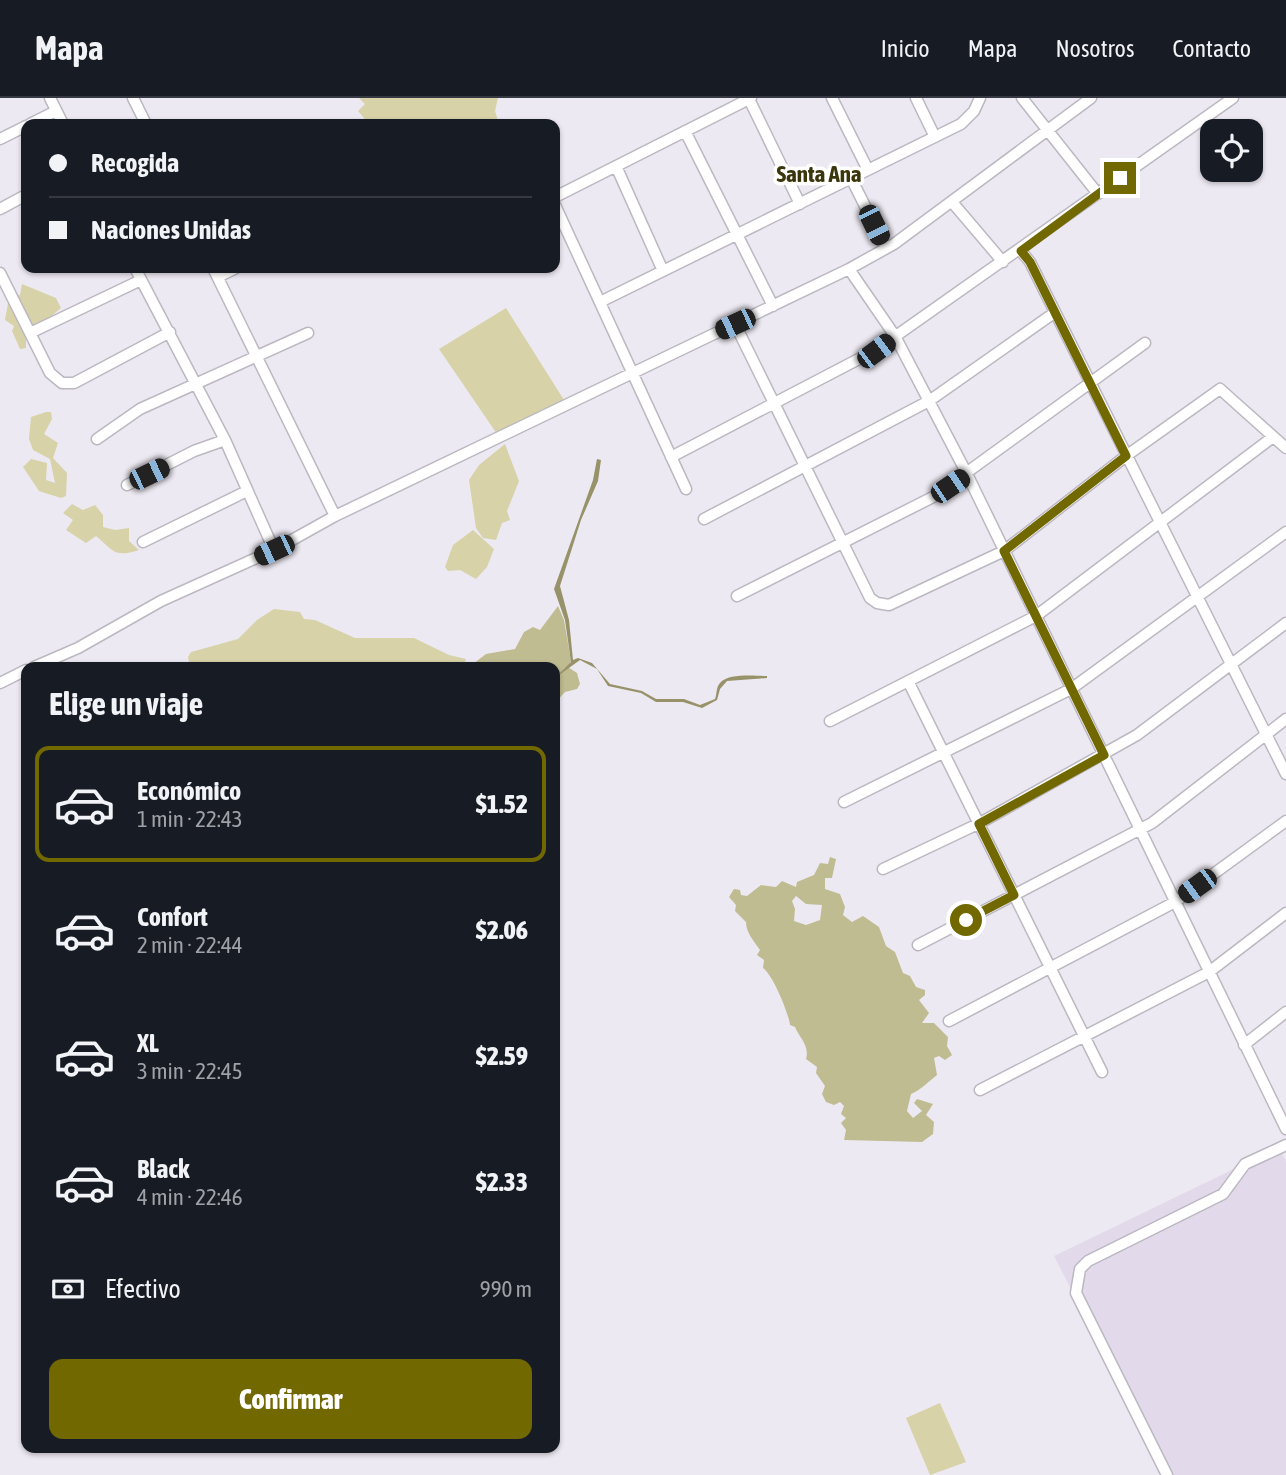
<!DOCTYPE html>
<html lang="es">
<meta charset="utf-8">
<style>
:root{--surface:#171b24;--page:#20242c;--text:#f1f3f6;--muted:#9ea1a6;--line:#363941;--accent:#726800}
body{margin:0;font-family:"Asap Condensed",sans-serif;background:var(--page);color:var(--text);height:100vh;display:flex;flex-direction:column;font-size:26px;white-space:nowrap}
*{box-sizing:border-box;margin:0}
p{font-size:23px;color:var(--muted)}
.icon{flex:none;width:38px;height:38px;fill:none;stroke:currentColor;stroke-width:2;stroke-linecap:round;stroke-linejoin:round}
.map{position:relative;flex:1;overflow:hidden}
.side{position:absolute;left:21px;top:564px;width:539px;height:791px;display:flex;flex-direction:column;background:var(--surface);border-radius:14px;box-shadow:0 2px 5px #0004}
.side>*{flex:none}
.guide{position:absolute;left:21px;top:21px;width:539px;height:154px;border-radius:14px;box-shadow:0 2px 5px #0004;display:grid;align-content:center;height:154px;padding:0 28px;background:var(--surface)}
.controls{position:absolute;left:1200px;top:21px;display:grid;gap:14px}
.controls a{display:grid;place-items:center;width:63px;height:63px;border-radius:14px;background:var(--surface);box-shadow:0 2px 5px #0004;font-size:35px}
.end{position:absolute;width:32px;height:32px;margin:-16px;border:9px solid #726800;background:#fff;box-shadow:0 0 0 4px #fff}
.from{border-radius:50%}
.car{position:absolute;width:21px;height:42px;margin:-21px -10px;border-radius:9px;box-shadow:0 0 5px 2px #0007;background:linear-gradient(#222 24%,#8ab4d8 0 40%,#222 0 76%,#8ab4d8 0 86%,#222 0)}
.guide b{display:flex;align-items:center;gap:24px;height:66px;font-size:26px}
.guide b+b{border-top:2px solid var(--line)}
.guide i{width:18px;height:18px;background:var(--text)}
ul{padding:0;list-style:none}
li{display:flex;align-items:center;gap:21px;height:116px;margin:0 14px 10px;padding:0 14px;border:4px solid transparent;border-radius:14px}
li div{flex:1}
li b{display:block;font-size:26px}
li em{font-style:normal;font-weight:800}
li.current{border-color:var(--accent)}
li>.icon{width:63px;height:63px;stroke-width:1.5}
h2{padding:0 28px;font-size:32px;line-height:84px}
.pay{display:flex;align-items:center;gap:18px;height:77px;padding:0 28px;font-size:26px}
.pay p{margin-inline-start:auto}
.action{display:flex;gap:14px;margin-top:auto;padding:14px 28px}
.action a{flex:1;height:80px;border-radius:14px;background:var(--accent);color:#fff;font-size:28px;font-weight:800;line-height:80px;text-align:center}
header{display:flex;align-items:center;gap:42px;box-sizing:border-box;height:98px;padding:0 35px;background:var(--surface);border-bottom:2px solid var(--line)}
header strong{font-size:33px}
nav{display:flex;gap:38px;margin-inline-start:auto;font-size:24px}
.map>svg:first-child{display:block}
</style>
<header>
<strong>Mapa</strong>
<nav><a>Inicio</a><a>Mapa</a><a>Nosotros</a><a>Contacto</a></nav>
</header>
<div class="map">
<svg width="1286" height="1377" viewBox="0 0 1286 1377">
<rect width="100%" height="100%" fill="#ede9f2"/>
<path fill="#e2daea" d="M1279 1049 1286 1063V1377H1166L1054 1158Z"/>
<path fill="#d7d2a7" d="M359 0H498L495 13 499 26H364V20L358 13 365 6Z
M22 186 56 200 61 210 26 239V250L20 251 12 233 14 228 5 222 9 200 20 197Z
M506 210 564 302 497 336 439 251Z
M46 314H51L52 321 44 336 58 345 53 360 67 375 66 398 61 400 39 393 23 369 31 361 47 365 46 382 55 385 50 361 33 352 29 341 31 319Z
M505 346 519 383 507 413 510 422 502 425 496 442 483 440 476 430 469 382 479 367Z
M72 406 83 412 95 407 103 417V429L115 432 129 430V443L139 452C114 460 114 453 96 438L86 445 66 432 73 422 63 415Z
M473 432 494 451 487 469 476 481 460 472 448 473 445 469 453 447Z
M274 511 300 514 304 521 315 522 355 540H414L449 557 466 561 463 569H190L188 559 191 554 238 541 257 522Z
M940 1305 966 1364 930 1377 906 1320Z"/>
<path fill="#c0bc91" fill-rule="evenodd" d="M558 508 564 522 571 563 568 569 577 575 580 586 577 591 565 594 555 605V569H469L486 556 515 551 524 534 533 529 540 532Z
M830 759 836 761 832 780H825V791L840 796 845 809 843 817 852 824 863 818 879 829 886 848 895 854 903 875 910 878 916 889 925 892V897L919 902 929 915 922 925H934L948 939 947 948 952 957 945 962 939 958 934 960 937 977C929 983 921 992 911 996L907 1013 913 1020 922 1013 914 1005 917 1001 933 1006 926 1017 934 1024 933 1036 922 1044 844 1042 846 1032 841 1025 846 1020 841 1016 844 1008 840 1004 834 1007 826 1004 822 996 825 988 816 975 817 969 806 961C810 948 799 939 795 929L790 927C789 916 773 877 763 870L764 862 757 857 760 852C754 843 746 835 746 824L735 813 736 807 729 799 734 791 740 792 741 797 747 798 761 787 776 789 782 783 796 789 797 784 814 777 820 765 828 766ZM796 798 806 806 822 807 820 822 806 827 794 823 795 811 792 803Z"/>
<path fill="#979269" d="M597 361 601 362 598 383 581 422 560 488 569 522 573 562 578 560 592 565 610 586 642 593 656 601H684L700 607 715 601C717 596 716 589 720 585 728 575 755 578 767 578V580L727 583 720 591 717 602 702 610 683 604H656L641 595 608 588 597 571 580 562 555 580 571 564 565 522 554 491 593 382Z"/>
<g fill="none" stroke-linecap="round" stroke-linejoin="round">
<g stroke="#bcb8c1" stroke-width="13">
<path id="minor" d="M50 0 63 26
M133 0 146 26
M832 0 868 72
M916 0 935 39
M1022 0 1098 96
M749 1 800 106
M30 26 56 13
M685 33 773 208
M0 41 26 28
M616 68 663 173
M851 80 886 150
M555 99 751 0
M952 104 1003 164
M555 107 686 391
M0 111 26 97
M1021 153 1030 164 1286 676
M135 170 225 342 274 452
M213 170 335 418
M849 171 894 146 1091 0
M0 175 50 275 62 285H74L170 234
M218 179 236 170
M600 204 961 26 974 13 980 0
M735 226 870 500 877 505 889 507 1004 453 1126 358 1220 291 1286 350
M30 235 141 182
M97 341 140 311 308 235
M671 359 876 252 1233 0
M127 387 194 353 225 342
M704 421 929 303 1054 215
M143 444 247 393
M737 498 933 399 1145 245
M34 569 78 550 161 503 274 452 335 418 849 171 895 238 967 376 1286 1031
M908 583 1102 974
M0 585 26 572
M830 623 1036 518 1273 339
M844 704 1071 591 1286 434
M883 771 980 725 1137 637 1286 525
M918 847 1152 725 1286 621
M949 923 1175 804 1286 723
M1244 947 1286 914
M980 992 1209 874 1286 815
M1167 1377 1076 1195 1080 1171 1088 1163 1223 1096 1245 1066 1286 1047"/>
</g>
<use href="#minor" stroke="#fff" stroke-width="10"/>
</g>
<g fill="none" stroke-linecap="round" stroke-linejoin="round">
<path stroke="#726800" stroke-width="9" d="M966 822 1014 797 979 726 1104 657 1004 453 1126 358 1030 164 1021 153 1120 80"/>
</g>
<g text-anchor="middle" stroke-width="7" stroke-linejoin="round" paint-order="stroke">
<g font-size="23" font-weight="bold" fill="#3a350a" stroke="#fff">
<text x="819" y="84">Santa Ana</text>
</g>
</g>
</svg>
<div class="controls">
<a><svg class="icon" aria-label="locate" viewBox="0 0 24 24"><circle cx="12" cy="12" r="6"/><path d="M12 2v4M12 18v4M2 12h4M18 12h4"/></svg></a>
</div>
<i class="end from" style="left:966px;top:822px"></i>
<i class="end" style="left:1120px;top:80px"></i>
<i class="car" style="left:874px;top:127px;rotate:154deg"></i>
<i class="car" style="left:735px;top:226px;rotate:245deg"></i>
<i class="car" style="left:876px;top:253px;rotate:53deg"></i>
<i class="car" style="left:149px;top:376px;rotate:64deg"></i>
<i class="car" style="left:950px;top:388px;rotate:56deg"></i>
<i class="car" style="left:274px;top:452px;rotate:245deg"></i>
<i class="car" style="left:1197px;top:788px;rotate:234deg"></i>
<div class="guide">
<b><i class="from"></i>Recogida</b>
<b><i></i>Naciones Unidas</b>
</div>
<section class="side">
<h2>Elige un viaje</h2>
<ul>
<li class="current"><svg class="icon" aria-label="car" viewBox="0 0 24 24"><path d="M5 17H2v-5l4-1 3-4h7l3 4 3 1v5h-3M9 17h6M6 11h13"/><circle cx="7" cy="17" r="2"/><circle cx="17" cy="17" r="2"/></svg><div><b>Económico</b><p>1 min · 22:43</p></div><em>$1.52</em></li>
<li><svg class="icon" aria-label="car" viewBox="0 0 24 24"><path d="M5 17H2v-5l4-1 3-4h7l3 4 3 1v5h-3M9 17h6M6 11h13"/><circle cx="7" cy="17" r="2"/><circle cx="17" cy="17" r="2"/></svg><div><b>Confort</b><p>2 min · 22:44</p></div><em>$2.06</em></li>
<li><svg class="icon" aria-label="car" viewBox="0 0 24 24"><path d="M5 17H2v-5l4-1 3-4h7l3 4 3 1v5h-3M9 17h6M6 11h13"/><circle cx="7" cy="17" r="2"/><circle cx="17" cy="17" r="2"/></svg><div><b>XL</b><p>3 min · 22:45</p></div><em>$2.59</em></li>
<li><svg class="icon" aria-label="car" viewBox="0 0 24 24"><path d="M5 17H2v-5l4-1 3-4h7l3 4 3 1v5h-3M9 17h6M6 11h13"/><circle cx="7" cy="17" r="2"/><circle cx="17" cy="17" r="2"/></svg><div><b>Black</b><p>4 min · 22:46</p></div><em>$2.33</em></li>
</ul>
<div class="pay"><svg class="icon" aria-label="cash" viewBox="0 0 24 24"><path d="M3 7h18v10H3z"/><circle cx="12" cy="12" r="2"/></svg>Efectivo<p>990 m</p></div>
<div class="action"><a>Confirmar</a></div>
</section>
</div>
